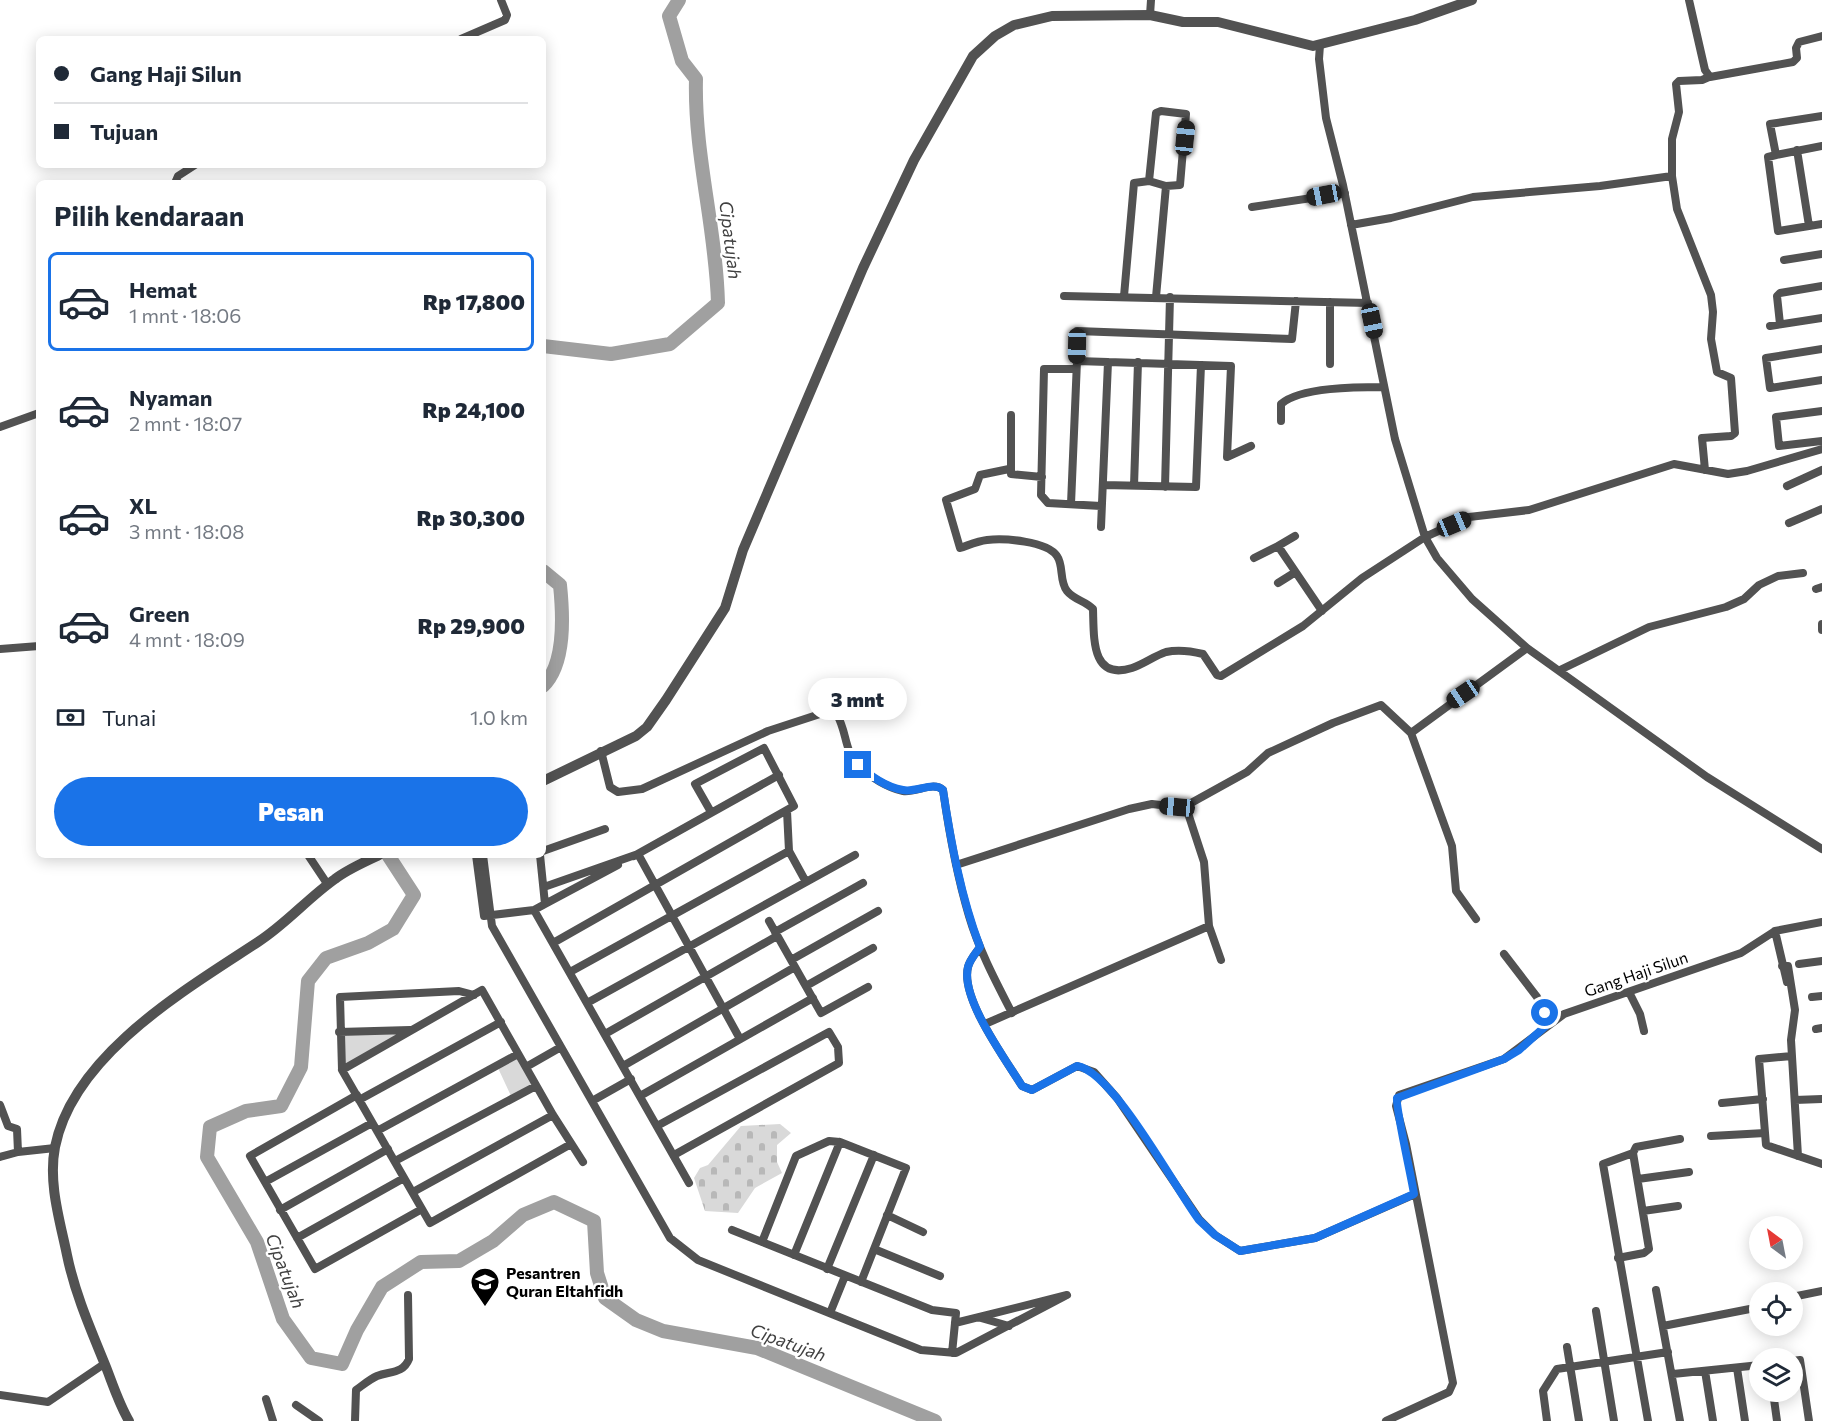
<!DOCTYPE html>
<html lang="id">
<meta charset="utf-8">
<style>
:root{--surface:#fff;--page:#f6f6f7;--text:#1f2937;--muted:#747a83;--line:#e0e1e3;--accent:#1a73e8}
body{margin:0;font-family:Commissioner,sans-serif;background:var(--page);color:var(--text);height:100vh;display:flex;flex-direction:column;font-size:22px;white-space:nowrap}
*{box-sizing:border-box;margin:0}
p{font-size:20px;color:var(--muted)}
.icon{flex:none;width:33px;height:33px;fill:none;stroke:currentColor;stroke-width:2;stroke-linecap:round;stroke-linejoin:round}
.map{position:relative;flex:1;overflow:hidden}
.drawer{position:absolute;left:36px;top:180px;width:510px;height:678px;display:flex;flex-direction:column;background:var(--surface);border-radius:9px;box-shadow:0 3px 15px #0003}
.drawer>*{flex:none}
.hud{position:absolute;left:36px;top:36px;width:510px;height:132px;border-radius:9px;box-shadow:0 3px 15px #0003;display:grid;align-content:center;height:132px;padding:0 18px;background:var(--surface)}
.needle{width:39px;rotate:328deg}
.buttons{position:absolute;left:1749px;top:1216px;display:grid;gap:12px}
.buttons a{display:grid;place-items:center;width:54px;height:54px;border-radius:50%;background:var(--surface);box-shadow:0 3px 15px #0003;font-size:30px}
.end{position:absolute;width:27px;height:27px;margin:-14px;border:8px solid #1a73e8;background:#fff;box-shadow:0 0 0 3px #fff}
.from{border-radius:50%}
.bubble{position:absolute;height:42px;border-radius:21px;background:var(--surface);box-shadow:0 3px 15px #0003;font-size:20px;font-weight:800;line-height:42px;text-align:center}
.car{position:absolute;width:18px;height:36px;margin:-18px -9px;border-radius:8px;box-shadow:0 0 4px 2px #0007;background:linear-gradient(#222 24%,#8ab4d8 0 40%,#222 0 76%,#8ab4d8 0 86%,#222 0)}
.hud b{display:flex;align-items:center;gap:21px;height:57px;font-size:22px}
.hud b+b{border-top:2px solid var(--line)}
.hud i{width:15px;height:15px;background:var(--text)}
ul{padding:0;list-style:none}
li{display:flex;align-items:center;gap:18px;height:99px;margin:0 12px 9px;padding:0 6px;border:3px solid transparent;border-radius:9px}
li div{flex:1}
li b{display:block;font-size:22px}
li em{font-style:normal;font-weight:800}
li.active{border-color:var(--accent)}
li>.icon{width:54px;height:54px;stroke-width:1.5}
h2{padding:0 18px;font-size:27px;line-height:72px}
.pay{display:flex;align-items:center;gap:15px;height:66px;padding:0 18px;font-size:22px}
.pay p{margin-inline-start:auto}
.cta{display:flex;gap:12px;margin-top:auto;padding:12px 18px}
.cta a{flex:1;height:69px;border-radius:36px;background:var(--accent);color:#fff;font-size:24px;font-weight:800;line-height:69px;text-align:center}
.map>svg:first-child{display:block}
</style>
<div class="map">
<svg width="1822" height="1421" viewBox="0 0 1822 1421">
<defs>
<pattern id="cemetery-stones" width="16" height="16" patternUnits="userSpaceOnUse" patternTransform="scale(1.5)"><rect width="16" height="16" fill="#d9d9d9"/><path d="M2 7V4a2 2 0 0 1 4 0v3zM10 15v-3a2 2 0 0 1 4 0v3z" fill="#b8b8b8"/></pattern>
</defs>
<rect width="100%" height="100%" fill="#fff"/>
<path fill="url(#cemetery-stones)" d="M780 1124 791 1133 777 1145V1162L782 1173 755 1188 738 1213 705 1211 694 1178 700 1168 708 1165 741 1126Z"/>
<path fill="#d9d9d9" d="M406 1032 344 1067 341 1034Z
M518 1056 533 1085 511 1096 498 1068Z"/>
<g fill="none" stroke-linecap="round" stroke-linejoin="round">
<path stroke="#a0a0a0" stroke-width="14" d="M543 346 611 354 670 344 718 303C716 228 694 154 696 79L682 61 669 16 679 0
M543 571 560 585C563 614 566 664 543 686
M388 855 414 895 393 929 368 943 326 958 308 981 301 1067 281 1106 246 1111 210 1127 207 1157 257 1242 283 1319 311 1358 342 1364 357 1330 382 1287 421 1262 459 1261 493 1241 523 1215 554 1202 594 1221 597 1273 605 1298 636 1320 663 1331 757 1348 935 1421"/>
<path stroke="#525252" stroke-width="8" d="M1689 0 1705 70 1710 77 1793 62 1797 58 1796 48 1799 42 1822 36
M1150 15 1151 0
M461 39 505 20 507 15 501 0
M1320 45 1319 59 1326 118 1343 185 1395 439 1425 537 1437 558 1472 599 1527 648 1707 777 1822 849
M1822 116 1770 124 1776 155 1822 146
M1797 150 1809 226
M1776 155 1768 157 1778 231 1822 224
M1672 176V139L1679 112 1676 84 1679 81 1702 80 1709 77
M175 183 178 176 195 165
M1252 207 1345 193
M1351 225 1391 218 1473 197 1600 186 1672 176 1677 209 1711 295 1713 312 1711 339 1717 372 1731 378 1735 433 1731 436 1702 438 1705 470
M1784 260 1822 254
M1064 296 1368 303
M1124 296 1134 183 1149 181 1156 113 1161 111 1186 114 1180 185 1166 186 1149 181
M1156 297 1166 186
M1330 302V364
M1780 324 1777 296 1780 293 1822 286
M1770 326 1822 318
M1822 349 1766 358 1770 388 1822 380
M1077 361V331L1292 339 1296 301
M1076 369H1044L1041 495 1048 503 1101 506
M1822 411 1776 417 1779 446 1822 441
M1011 415V474L1042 477
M1281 421V404C1300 387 1358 387 1384 387
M0 427 39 413
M1009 469 980 475 975 489 946 500 960 548C969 545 978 541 987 540 1004 538 1047 541 1057 556 1064 566 1059 581 1067 591 1074 600 1086 601 1093 609 1094 638 1091 681 1132 668 1144 664 1154 656 1166 652 1179 649 1191 651 1203 654L1217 675 1221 676 1303 626 1362 578 1425 537 1469 517 1529 510 1674 464 1728 474 1747 471 1822 449
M1103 485 1196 487 1201 365
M1134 486 1138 362
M1787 486 1822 470
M1165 487 1170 297
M1071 504 1077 361 1231 366 1227 457 1251 446
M1789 523 1822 509
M1101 527 1108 362
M1278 546 1295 536
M1254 558 1278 546 1322 611
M1278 583 1294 573
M1816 589 1822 587
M1822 624V630
M0 649 39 646
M1560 670 1649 627 1726 607 1744 599 1759 585 1778 576 1803 573
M1411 733 1527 648
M601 751 610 787 618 792 642 789 768 731 823 713 837 715C847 731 844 752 859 766 870 777 888 788 903 791 916 793 933 781 943 790 949 832 957 876 969 916 979 950 996 982 1012 1013
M1185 804 1204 862 1209 926 1221 960
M787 811 789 851 806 882
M543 851 605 829
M308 855 328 885
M476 855 484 916 534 910 545 904 540 855
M483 855 492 926 670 1238 698 1260 921 1350 956 1353 1067 1295 955 1323
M634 856 779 775
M956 865 1129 809 1152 804 1177 807 1191 803 1247 772 1268 753 1333 723 1381 705 1411 733 1452 846 1456 891 1476 919
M544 887 638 854 740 1039
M545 904 618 865
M534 910 689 1183
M769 921 821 1013 868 987
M1775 931 1787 982
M775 932 863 883
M553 943 794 806 764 748 695 784 711 812
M980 947C976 953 970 959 968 967 960 998 1006 1060 1022 1086L1032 1090 1077 1066 1094 1072 1117 1098 1199 1219 1215 1235 1240 1251 1315 1238 1415 1194
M1504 954 1537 997 1549 1023
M791 960 878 911
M1799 964 1822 961
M1782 966H1788L1795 1010 1791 1040 1798 1156
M570 972 789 851
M806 986 873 948
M1629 992 1640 1014 1644 1031
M474 995 459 991 340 997 342 1070 430 1223 571 1144
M1812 997 1822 996
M587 1003 855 855
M985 1024 1209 926
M1816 1029 1822 1028
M339 1032 410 1030
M605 1034 777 936
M1792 1056 1759 1059 1766 1145 1822 1164
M623 1066 795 967
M526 1067 561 1047
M342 1070 482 990 553 1115 583 1162
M357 1095 250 1156 315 1269 422 1209
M640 1096 813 998
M359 1100 501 1022
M1795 1100 1822 1099
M592 1101 631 1079
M1722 1103 1763 1099
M0 1105 8 1126 17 1129 18 1152
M657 1126 829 1032 838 1047 839 1063 674 1155
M377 1131 518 1054
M1711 1136 1765 1133
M0 1157 18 1152 55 1148
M395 1161 536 1086
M1638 1179 1689 1172
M265 1182 372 1123
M413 1192 553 1115
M280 1210 388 1149
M1643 1211 1678 1206
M887 1215 923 1232
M732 1230 932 1310 956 1313 952 1353
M297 1238 404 1178
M762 1242 796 1156 829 1141 840 1142 906 1168 861 1282
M874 1249 940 1276
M794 1255 840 1142
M1618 1258 1644 1253 1649 1249 1633 1153
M827 1269 874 1155
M1656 1290 1680 1421
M1792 1297 1822 1291
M1596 1311 1614 1421
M830 1313 845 1276
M981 1318 1009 1326
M1663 1326 1760 1307
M1567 1347 1579 1421
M1792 1361 1800 1360 1809 1421
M1737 1368 1745 1421
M1705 1371 1713 1421
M1673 1374 1760 1365
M1773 1392 1777 1421
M0 1395 48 1402 104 1364
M266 1399 273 1421
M296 1405 319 1421
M355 1421 356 1390C363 1385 370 1379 377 1376 390 1371 403 1374 409 1359L408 1295
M1386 1421 1449 1392 1453 1383 1406 1144 1396 1106 1399 1095 1504 1059 1564 1014 1741 953 1775 931 1822 922
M1547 1421 1543 1391 1557 1369 1668 1352
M1648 1421 1603 1164 1633 1153 1636 1147 1680 1139"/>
<path stroke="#525252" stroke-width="10" d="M543 781 636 736 647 727 666 700 725 608 743 550 863 268 914 160 973 56 995 36 1014 25 1052 16 1150 15 1183 22H1218L1313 46 1415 20 1472 0
M129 1421C119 1404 113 1385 106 1367 91 1330 75 1294 67 1255 60 1221 48 1183 55 1147 73 1055 185 990 258 942 286 924 308 898 335 879 348 869 365 862 379 855"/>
</g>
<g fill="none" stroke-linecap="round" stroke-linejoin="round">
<path stroke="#1a73e8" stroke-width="8" d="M858 765C871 776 885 787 903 790 916 793 933 781 943 790 951 843 961 897 980 947 976 953 970 959 968 967 960 998 1006 1060 1022 1086L1032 1090 1077 1066C1113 1071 1175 1188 1199 1220L1215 1235 1240 1251 1315 1238 1414 1194C1412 1179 1395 1106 1397 1098L1504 1059 1519 1050 1549 1023 1545 1013"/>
</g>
<defs>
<g id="school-pin" transform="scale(1.5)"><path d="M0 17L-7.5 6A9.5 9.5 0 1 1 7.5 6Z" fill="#000" stroke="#fff"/><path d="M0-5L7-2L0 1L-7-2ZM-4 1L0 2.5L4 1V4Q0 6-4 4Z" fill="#fff"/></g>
</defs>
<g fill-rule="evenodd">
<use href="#school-pin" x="485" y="1282"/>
</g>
<g text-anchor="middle" stroke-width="4.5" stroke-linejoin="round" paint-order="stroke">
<g font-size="16" fill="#000" stroke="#fff">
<text transform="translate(1636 974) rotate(-19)" y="6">Gang Haji Silun</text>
</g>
<g font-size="16" font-weight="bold" fill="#000" stroke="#fff" text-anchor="start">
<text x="506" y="1279">Pesantren<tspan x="506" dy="18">Quran Eltahfidh</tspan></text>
</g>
<g font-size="18" font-style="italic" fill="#414141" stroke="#fff">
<text transform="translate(730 240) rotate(83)" y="6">Cipatujah</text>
<text transform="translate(285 1271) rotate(69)" y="6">Cipatujah</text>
<text transform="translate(788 1343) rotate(20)" y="6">Cipatujah</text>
</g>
</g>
</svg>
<div class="buttons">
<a><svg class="needle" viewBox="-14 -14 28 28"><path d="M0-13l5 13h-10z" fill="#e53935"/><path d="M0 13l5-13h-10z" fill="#747a83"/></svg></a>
<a><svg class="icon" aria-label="locate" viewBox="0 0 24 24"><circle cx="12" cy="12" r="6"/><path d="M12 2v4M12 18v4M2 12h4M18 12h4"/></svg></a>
<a><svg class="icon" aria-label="layers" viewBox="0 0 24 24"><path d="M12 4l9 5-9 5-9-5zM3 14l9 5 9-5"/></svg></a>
</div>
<i class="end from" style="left:1545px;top:1013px"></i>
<i class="end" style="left:858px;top:765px"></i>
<div class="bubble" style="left:808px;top:678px;width:99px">3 mnt</div>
<i class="car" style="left:1185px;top:138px;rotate:6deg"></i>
<i class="car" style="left:1324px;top:195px;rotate:259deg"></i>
<i class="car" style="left:1372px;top:321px;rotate:168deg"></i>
<i class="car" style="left:1077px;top:346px;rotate:181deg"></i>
<i class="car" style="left:1454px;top:524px;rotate:67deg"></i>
<i class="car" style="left:1463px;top:694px;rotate:236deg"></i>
<i class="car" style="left:1177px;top:807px;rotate:275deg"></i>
<div class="hud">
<b><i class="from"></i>Gang Haji Silun</b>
<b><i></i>Tujuan</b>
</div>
<section class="drawer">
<h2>Pilih kendaraan</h2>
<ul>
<li class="active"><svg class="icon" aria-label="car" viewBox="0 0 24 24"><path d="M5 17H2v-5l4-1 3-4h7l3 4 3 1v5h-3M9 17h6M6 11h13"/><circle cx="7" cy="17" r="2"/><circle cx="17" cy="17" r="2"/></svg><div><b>Hemat</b><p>1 mnt · 18:06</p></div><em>Rp 17,800</em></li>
<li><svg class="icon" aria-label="car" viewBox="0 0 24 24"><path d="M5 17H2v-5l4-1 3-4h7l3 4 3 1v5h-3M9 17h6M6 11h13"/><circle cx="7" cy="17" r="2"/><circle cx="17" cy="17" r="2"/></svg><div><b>Nyaman</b><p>2 mnt · 18:07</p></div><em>Rp 24,100</em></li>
<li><svg class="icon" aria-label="car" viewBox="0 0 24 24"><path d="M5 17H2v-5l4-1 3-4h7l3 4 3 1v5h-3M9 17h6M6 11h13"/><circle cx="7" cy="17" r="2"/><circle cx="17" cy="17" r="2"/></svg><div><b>XL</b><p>3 mnt · 18:08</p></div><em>Rp 30,300</em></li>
<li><svg class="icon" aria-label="car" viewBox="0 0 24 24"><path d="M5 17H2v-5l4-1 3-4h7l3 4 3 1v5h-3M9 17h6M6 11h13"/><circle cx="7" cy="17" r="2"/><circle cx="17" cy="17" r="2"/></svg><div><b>Green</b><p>4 mnt · 18:09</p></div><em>Rp 29,900</em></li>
</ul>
<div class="pay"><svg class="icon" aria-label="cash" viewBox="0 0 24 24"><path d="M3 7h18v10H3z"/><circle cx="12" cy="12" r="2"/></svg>Tunai<p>1.0 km</p></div>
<div class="cta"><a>Pesan</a></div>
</section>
</div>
